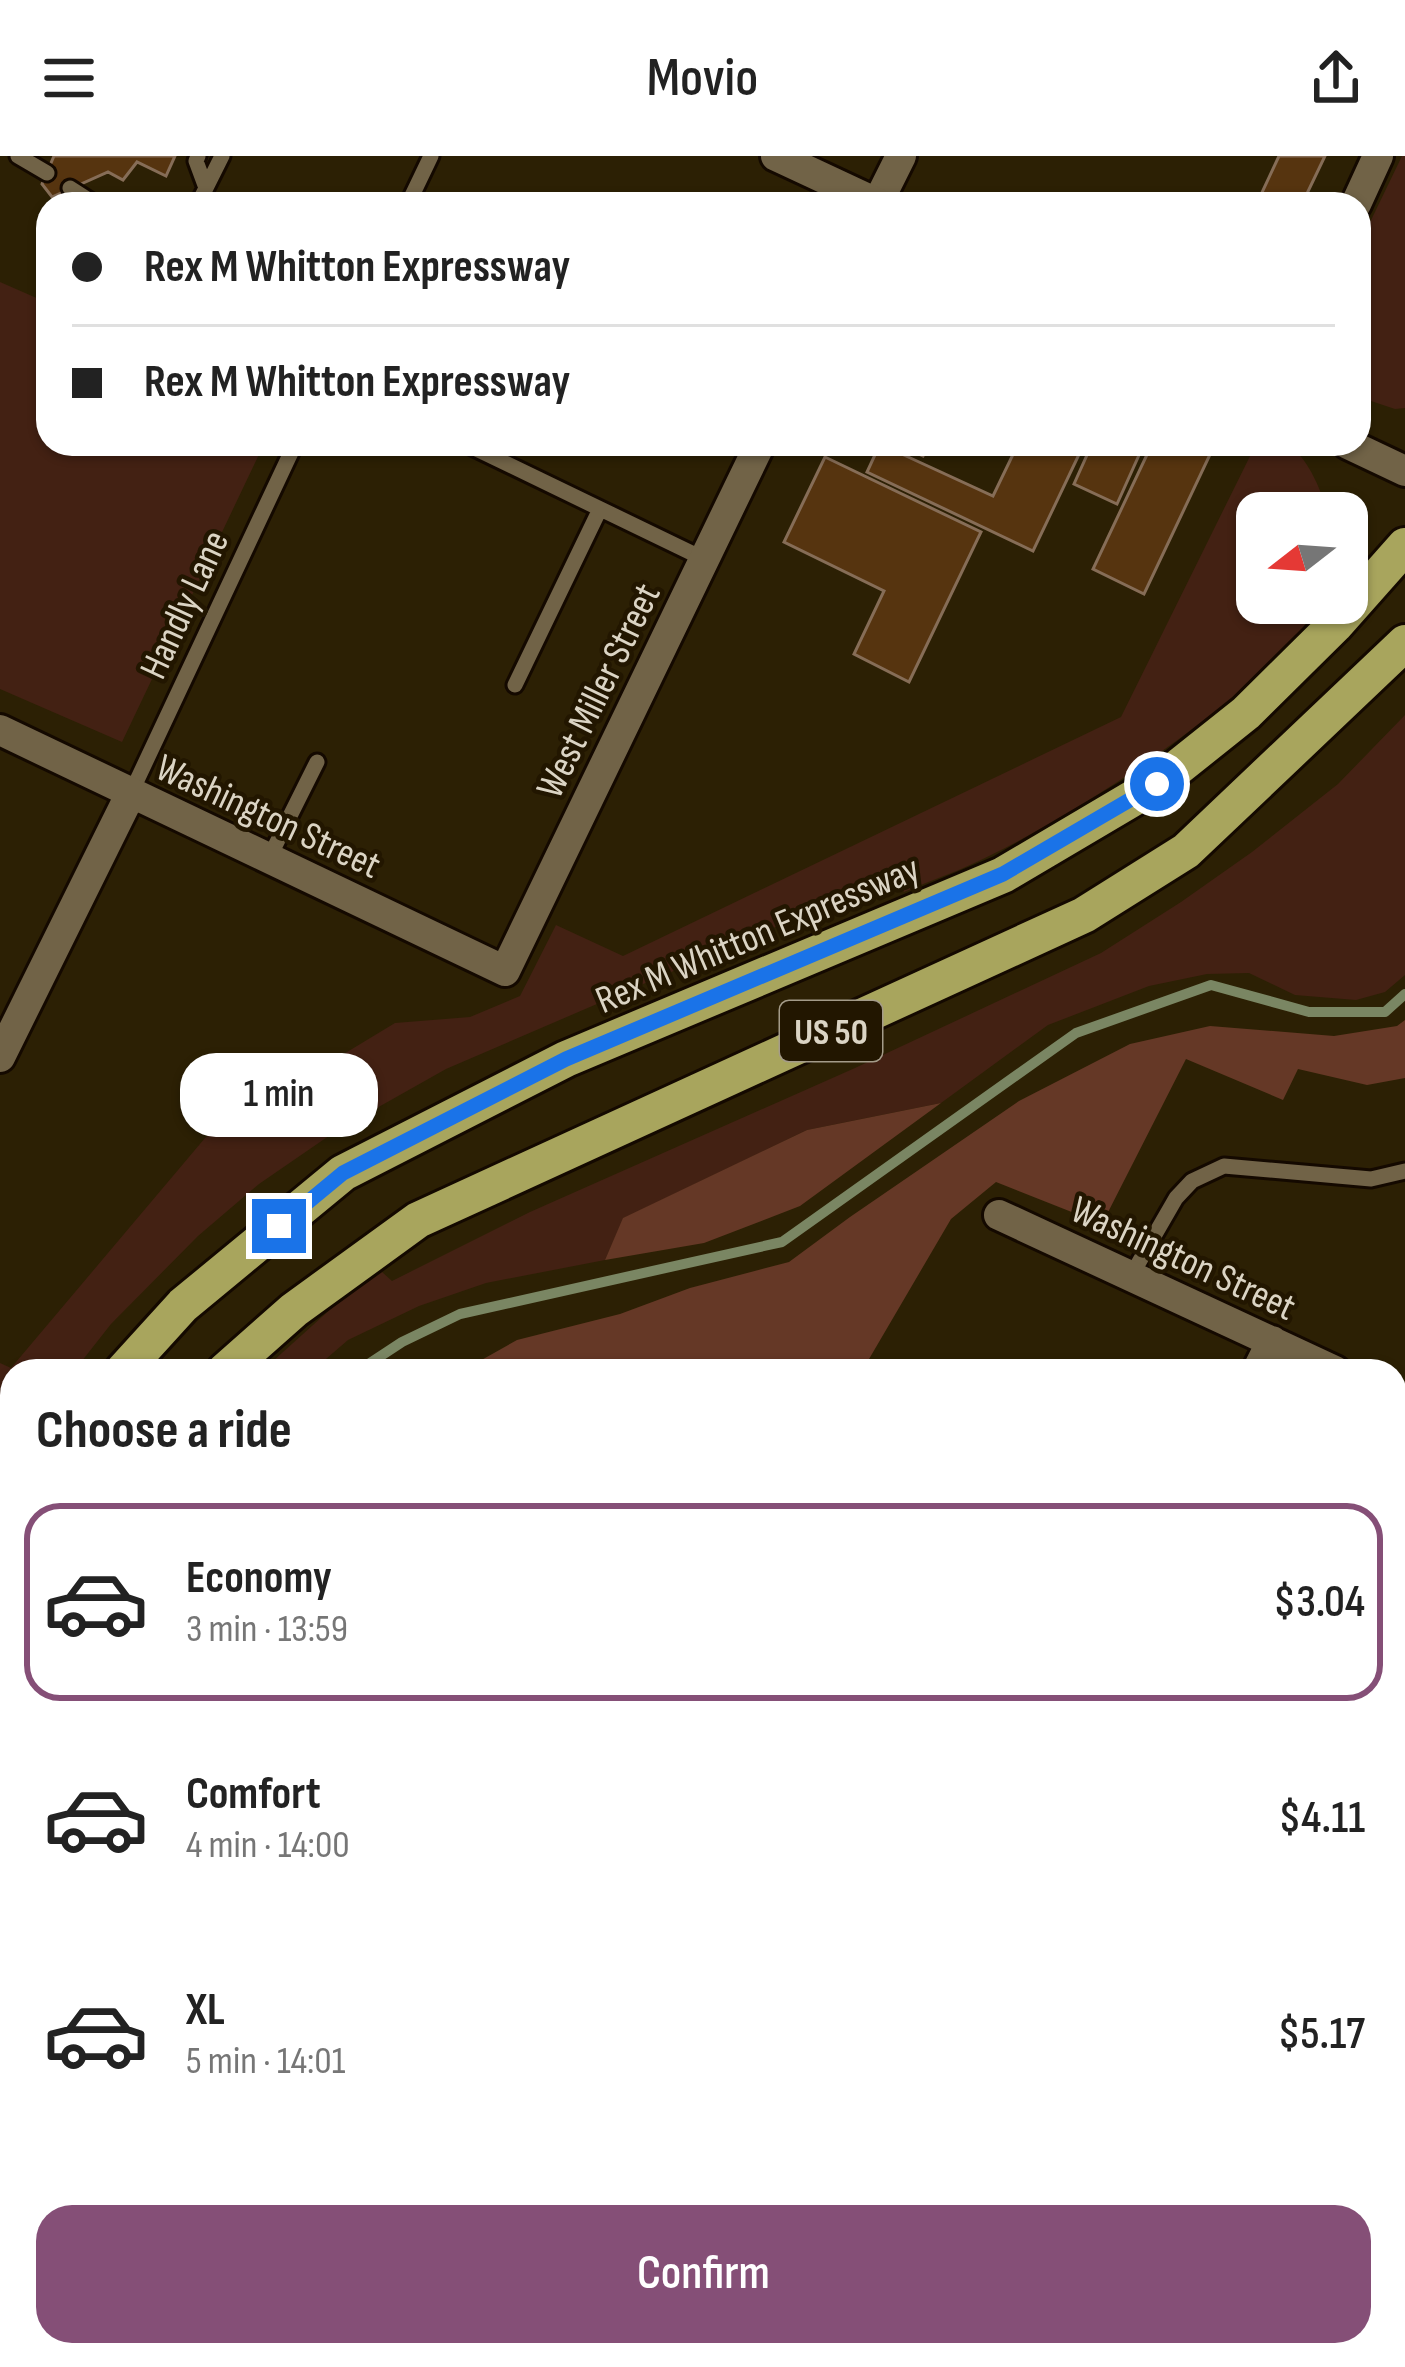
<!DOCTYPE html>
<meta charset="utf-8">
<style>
:root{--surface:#fff;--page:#f6f6f6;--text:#222;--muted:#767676;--line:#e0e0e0;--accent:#854f77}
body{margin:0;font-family:"Sofia Sans Condensed",sans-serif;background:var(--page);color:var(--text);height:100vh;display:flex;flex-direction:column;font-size:45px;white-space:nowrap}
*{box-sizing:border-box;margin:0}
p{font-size:39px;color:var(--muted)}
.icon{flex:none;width:66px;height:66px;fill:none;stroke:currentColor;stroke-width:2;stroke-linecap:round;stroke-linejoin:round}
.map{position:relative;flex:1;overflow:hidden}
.details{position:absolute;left:0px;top:1203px;width:1407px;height:1008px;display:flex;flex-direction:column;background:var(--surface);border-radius:36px 36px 0 0;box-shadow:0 3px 9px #0004}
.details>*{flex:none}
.guide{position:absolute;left:36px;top:36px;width:1335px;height:264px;border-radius:36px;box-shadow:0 3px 9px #0004;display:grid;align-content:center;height:264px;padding:0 36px;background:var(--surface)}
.needle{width:78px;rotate:253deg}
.tools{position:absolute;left:1236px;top:336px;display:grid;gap:24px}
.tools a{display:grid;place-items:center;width:132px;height:132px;border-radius:24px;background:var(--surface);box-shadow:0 3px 9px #0004;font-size:60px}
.end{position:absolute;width:54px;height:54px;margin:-27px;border:15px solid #1a73e8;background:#fff;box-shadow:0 0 0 6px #fff}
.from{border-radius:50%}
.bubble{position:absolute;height:84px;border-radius:36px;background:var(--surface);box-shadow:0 3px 9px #0004;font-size:39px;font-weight:600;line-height:84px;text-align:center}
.guide b{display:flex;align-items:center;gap:42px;height:114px;font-size:45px}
.guide b+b{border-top:3px solid var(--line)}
.guide i{width:30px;height:30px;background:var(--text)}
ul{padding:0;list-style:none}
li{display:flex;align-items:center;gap:36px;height:198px;margin:0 24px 18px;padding:0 12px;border:6px solid transparent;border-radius:36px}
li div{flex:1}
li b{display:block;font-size:45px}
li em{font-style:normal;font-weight:600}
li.active{border-color:var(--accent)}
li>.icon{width:108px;height:108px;stroke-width:1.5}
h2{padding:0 36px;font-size:54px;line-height:144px}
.button{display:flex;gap:24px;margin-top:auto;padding:24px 36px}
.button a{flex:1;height:138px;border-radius:36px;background:var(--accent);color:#fff;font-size:48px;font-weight:600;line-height:138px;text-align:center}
header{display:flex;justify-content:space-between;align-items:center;height:156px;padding:0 36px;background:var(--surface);font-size:54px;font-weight:600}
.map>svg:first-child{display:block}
</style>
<header><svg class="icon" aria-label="menu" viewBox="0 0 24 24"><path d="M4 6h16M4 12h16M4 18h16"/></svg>Movio<svg class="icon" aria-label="share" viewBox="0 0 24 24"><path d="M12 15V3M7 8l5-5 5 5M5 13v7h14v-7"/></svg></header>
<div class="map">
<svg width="1405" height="2211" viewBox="0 0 1405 2211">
<rect width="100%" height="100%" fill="#2c2004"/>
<path fill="#432113" d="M1402 0H1405V252L1395 253 1359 241V89Z
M0 126 48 147V288H264L122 586 0 533Z
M1256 288C1265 288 1278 286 1286 289 1307 297 1322 337 1328 357H1257V447H1316C1298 492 1253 526 1216 555 1145 610 1070 660 989 700 962 714 932 724 904 736L894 720 446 913 336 975 259 1028 198 1080 111 1168 74 1215H12V1302L0 1321V1207L11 1212 205 982 395 867 470 861 520 840 556 769 623 800 1121 561Z
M1405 559V819L1385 836 1356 844 1295 839 1249 817 1207 818 1149 830 1048 869 941 947 807 974 624 1062 605 1104 486 1127 419 1150 348 1184 312 1215H262L333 1151 382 1116 392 1125 530 1056 855 912 1101 797 1181 746 1252 696 1338 628Z
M12 1685V1782L0 1807V1711Z"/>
<path fill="#653826" d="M1405 864V922L1367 929 1298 913 1283 944 1186 903 1102 1068 996 1026 951 1063 862 1215H462L517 1184 620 1158 690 1132 789 1106 850 1061 1019 945 1130 888 1210 870 1334 880 1397 870Z
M941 947 800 1050 704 1087 605 1104 623 1062 807 974Z"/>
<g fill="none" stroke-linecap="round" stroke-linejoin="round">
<path stroke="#7a8663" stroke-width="10" d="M358 1215 402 1186 460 1158 782 1086 1076 877 1211 829 1309 856H1385L1405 838"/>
</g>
<path fill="#56340f" stroke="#866d57" stroke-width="3" d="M54 0H175L166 20 137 6 123 24 108 16 52 41 42 28Z
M1279 0H1325L1302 48H1264L1258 45Z
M880 288 993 340 1018 288H1084L1033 395 867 316Z
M897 288H929L923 300Z
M1092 288H1144L1117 348 1074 328Z
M1152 288H1215L1144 438 1093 413Z
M825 301 981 376 909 526 854 498 884 435 784 386Z
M1098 1205 1121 1215H1094Z
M1404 1326H1405V1390L1395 1386V1346Z
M21 2199H136L131 2211H15Z
M597 2199H636L630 2211H622Z
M879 2199H936L934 2211H877Z
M1041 2199H1122L1115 2211H1062Z
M1148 2199H1170L1195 2211H1143Z"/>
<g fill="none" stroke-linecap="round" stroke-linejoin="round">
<g stroke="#140900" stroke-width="21">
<path id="lane" d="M18 0 47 17
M198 0 196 5 206 32
M70 32 95 48
M198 48 222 0
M408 48 431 0
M466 288 704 403
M515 529 600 353
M131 637 295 288
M269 702 317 606
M1131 1120 1176 1042 1192 1025 1224 1010 1371 1023 1405 1015
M0 1898 12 1905
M1395 1920 1405 1898
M0 1959 12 1964
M0 2137 12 2111
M196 2211 201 2199
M308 2211 314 2199
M1258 2211 1264 2199"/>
</g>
<g stroke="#140900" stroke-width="36">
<path id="street" d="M877 48 901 0
M1356 48 1378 0
M0 574 505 815 760 288
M0 901 131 637
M999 1059 1335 1215
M1257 1215 1272 1185
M1395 1243 1405 1248
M0 1875 12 1850
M779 2211 785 2199"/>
</g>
<g stroke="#140900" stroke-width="36">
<path id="secondary" d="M776 0 879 48
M1348 288 1405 315
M0 1531 12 1537
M1395 2190 1405 2195"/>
</g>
<g stroke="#140900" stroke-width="42">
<path id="highway" d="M123 1215 183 1149 343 1017 566 903 1003 719 1157 628 1246 557 1335 469 1405 390
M225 1215 294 1154 418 1064 1084 759 1186 695 1405 487
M0 1392 12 1367
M0 1605 12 1579"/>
</g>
<use href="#lane" stroke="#716347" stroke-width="15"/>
<use href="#street" stroke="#716347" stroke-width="30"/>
<use href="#secondary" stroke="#716347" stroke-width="30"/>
<use href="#highway" stroke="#a8a55d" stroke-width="36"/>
</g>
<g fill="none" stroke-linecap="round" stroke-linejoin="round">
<path stroke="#1a73e8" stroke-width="15" d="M279 1070 343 1017 566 903 1003 718 1157 628"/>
</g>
<g text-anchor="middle" stroke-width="9" stroke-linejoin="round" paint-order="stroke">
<rect fill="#221600" stroke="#a49b89" stroke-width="3" x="780" y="845" width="102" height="60" rx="9"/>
<g font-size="36" font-weight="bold" fill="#dbd4c4">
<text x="831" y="888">US 50</text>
</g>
<g font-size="39" fill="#dbd4c4" stroke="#221600">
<text transform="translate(183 448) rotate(-65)" y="14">Handly Lane</text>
<text transform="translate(597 534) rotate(-64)" y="14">West Miller Street</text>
<text transform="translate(269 659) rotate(25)" y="14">Washington Street</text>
<text transform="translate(757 777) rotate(-23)" y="14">Rex M Whitton Expressway</text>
<text transform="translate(1184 1101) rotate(25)" y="14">Washington Street</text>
</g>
</g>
</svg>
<div class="tools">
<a><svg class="needle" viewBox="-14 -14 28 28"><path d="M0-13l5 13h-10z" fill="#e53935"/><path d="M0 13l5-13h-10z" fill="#767676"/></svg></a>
</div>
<i class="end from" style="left:1157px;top:628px"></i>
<i class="end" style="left:279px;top:1070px"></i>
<div class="bubble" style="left:180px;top:897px;width:198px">1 min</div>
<div class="guide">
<b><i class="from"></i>Rex M Whitton Expressway</b>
<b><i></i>Rex M Whitton Expressway</b>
</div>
<section class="details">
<h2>Choose a ride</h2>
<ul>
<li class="active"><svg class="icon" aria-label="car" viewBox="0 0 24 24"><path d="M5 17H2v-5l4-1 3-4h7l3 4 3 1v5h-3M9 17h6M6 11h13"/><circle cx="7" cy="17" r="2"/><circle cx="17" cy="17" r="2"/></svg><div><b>Economy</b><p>3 min · 13:59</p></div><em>$3.04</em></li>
<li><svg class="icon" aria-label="car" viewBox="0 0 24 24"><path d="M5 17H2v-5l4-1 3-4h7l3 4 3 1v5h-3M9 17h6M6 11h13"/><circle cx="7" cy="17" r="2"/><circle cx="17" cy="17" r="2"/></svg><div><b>Comfort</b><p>4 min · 14:00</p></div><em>$4.11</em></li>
<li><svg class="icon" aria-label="car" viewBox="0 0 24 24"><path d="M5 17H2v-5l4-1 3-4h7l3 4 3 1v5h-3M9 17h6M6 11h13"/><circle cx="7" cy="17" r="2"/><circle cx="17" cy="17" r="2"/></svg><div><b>XL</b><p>5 min · 14:01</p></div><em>$5.17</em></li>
</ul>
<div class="button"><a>Confirm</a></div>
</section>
</div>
